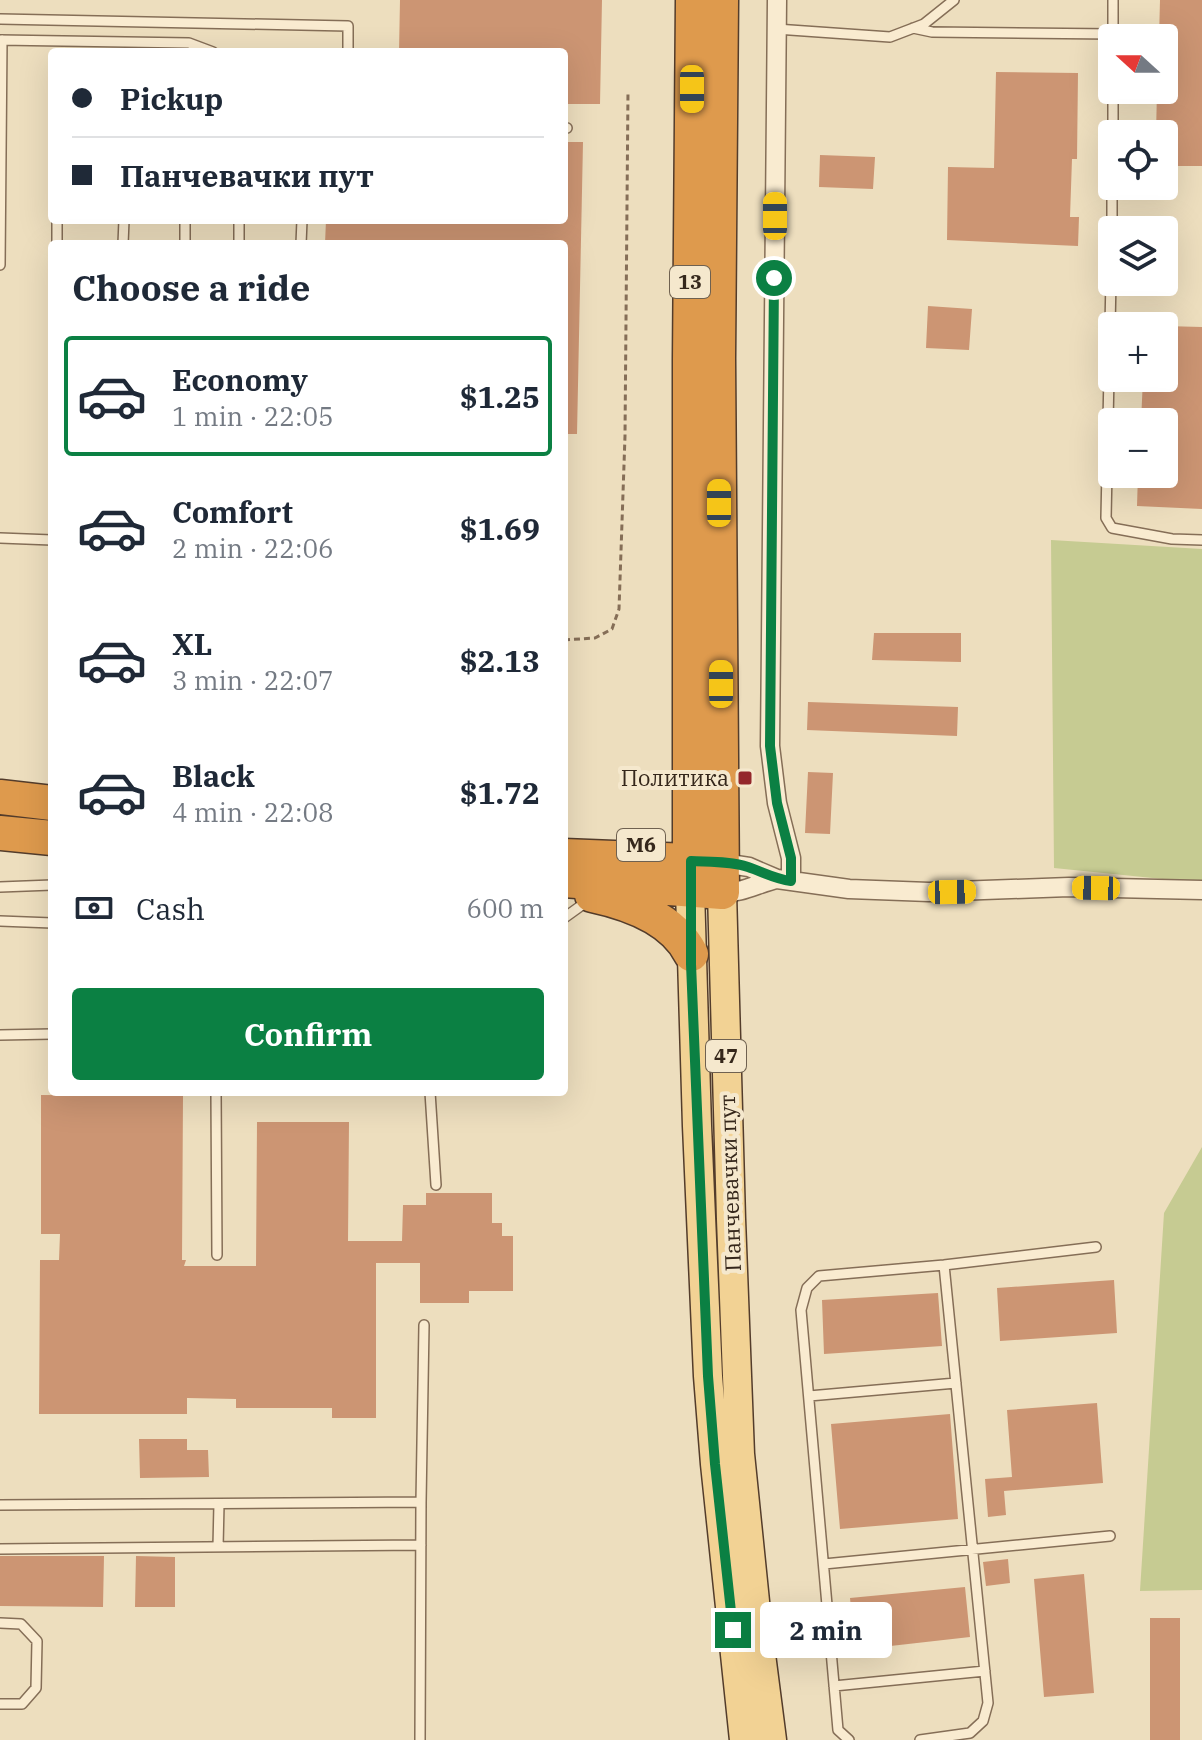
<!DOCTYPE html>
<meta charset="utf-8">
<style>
:root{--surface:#fff;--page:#f6f6f7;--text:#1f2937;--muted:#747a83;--line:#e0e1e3;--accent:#0b8043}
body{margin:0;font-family:"IBM Plex Serif",serif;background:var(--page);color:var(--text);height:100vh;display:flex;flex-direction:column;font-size:30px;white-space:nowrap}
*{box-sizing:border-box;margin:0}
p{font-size:26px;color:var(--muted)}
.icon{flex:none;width:44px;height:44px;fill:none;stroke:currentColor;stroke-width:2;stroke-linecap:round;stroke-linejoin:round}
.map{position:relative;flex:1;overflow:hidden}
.drawer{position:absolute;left:48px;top:240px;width:520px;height:856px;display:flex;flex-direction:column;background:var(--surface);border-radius:8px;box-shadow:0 8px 32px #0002}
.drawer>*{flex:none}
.guide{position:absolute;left:48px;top:48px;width:520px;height:176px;border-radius:8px;box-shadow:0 8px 32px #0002;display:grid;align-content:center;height:176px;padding:0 24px;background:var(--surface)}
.needle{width:52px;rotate:291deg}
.buttons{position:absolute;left:1098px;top:24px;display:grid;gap:16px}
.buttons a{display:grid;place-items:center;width:80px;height:80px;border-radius:8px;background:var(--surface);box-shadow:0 8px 32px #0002;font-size:40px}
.end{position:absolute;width:36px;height:36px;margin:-18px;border:10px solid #0b8043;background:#fff;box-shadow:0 0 0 4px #fff}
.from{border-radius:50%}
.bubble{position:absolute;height:56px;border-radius:8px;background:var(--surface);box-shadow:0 8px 32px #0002;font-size:26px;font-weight:700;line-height:56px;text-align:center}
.car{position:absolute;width:24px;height:48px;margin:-24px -12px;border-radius:10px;box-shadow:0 0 6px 2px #0007;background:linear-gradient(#f5c518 24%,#345 0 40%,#f5c518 0 76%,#345 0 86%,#f5c518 0)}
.guide b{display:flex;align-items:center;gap:28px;height:76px;font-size:30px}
.guide b+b{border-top:2px solid var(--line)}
.guide i{width:20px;height:20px;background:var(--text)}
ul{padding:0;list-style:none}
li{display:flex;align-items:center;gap:24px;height:120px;margin:0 16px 12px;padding:0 8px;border:4px solid transparent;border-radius:8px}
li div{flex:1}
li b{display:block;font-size:30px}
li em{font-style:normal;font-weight:700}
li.active{border-color:var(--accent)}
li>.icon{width:72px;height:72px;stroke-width:1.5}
h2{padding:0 24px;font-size:36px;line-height:96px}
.pay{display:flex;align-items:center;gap:20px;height:88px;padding:0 24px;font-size:30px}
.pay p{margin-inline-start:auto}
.action{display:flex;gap:16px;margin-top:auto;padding:16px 24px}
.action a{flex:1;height:92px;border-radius:8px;background:var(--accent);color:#fff;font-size:32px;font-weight:700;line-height:92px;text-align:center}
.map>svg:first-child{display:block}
</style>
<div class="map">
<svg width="1202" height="1740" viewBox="0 0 1202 1740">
<rect width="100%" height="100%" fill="#eddebe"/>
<path fill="#c6cb92" d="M1051 540 1202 549V883L1054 868Z
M1202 1147V1590L1140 1591 1164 1213Z"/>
<path fill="#cc9573" d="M400 0H602L600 104H564V52H399Z
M1160 0H1202V166H1164V134H1156L1157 90H1164V38H1159Z
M996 72 1078 73 1077 159H1072L1070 217H1079L1078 246 947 240 948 167 994 168Z
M564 142H583L577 434H564V244H325L326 220H564Z
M820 155 875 157 873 189 819 187Z
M928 306 972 309 969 350 926 348Z
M1164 326 1202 327V509L1137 506 1138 474H1164V422H1141L1143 378H1164Z
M874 633H961V662L872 660Z
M808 702 958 707 957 736 807 730Z
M808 772 833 773 830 834 805 833Z
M41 1095 183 1096 182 1260H186L184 1266H256L257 1122H349L348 1241H402L403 1205H426V1193H492V1223H502V1236H513V1291H469V1303H420V1263H376V1418H332V1408H236V1399L187 1398V1414H39L40 1260H59L60 1234H41Z
M1114 1280 1117 1333 1000 1341 997 1288Z
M938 1293 942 1346 824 1354 822 1300Z
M1097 1403 1103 1483 1004 1491 1006 1515 988 1517 985 1479 1012 1477 1007 1410Z
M950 1414 958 1519 840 1529 831 1424Z
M139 1439H187V1450H208L209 1477 140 1478Z
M0 1556H104L103 1607 0 1606Z
M136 1556 175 1557V1607H135Z
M1008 1559 1010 1583 986 1586 983 1562Z
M1084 1574 1094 1693 1044 1697 1034 1579Z
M965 1587 970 1637 855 1650 850 1598Z
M1150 1618H1180V1740H1150Z"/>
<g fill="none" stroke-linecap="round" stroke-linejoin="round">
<g stroke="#856e57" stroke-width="12">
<path id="lane" d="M0 19 348 26V52
M913 28 932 32 1113 34
M776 29 890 37 924 24 954 0
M1113 38V0
M0 40 189 43 213 52
M564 128H567
M1113 134V90
M1112 230V186
M1112 231 1106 518 1112 528 1172 539 1202 540
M57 244V220
M123 244 124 220
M185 244V220
M239 244V220
M301 244 302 220
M0 265 2 40
M0 538 52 540
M0 887 52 885
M564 918 589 900
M0 921 52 923
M0 1035 52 1034
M216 1092 217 1255
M430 1092 436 1185
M809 1396 956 1383
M0 1505 421 1502
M218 1547 219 1504
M0 1549 421 1545
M824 1564 1110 1536
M0 1623 21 1624 37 1641 36 1688 22 1704H0
M834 1686 985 1671
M420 1740 421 1502 424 1325
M849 1740 838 1730 801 1310 807 1288 819 1276 944 1265 1096 1247
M920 1740 970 1733 983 1721 988 1703 944 1265"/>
</g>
<g stroke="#856e57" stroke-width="21">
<path id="street" d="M777 0 770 746 777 803 791 858V881
M723 863 749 867 777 879 849 889 929 892 1069 887 1202 890
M722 892C741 894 758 883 777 879"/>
</g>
<g stroke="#533c2b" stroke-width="31">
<path id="primary" d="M690 890 697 1126 708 1376 715 1464 744 1740
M722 892 731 1219 740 1454 758 1631 772 1740"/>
</g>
<g stroke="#533c2b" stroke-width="37">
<path id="highway" d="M0 797 52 803
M0 833 52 838
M564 856 714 862
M564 880 722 892 718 359 721 0
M690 890V359L693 0
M592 895C629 903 673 918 691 954"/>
</g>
<path stroke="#856e57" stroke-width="3" stroke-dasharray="6 4" stroke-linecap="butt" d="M564 640 595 638 612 629 619 609 625 436 628 91"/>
<use href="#lane" stroke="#f9ebd0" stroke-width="9"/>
<use href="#street" stroke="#f9ebd0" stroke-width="18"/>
<use href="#primary" stroke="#f2d294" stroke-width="28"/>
<use href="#highway" stroke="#de9a4d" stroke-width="34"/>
</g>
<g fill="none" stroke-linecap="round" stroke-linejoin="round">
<path stroke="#0b8043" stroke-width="10" d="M733 1630 715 1464 708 1376 691 964V861C709 862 731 861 748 867 763 872 775 879 791 881V858L777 803 770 746 774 278"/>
</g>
<rect fill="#94272b" stroke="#f5e8cd" stroke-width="3" x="737" y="770" width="16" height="16" rx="4"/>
<g text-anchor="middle" stroke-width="8" stroke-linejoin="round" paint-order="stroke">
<g fill="#f5e8cd" stroke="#6f6150" stroke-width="2">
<rect x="670" y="266" width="40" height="32" rx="6"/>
<rect x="617" y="829" width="48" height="32" rx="6"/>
<rect x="706" y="1040" width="40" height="32" rx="6"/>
</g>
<g font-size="20" font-weight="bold" fill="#35271b">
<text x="690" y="289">13</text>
<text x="641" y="852">M6</text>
<text x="726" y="1063">47</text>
</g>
<g font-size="22" fill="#35271b" stroke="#f5e8cd" text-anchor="end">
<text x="729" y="786">Политика</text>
</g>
<g font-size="22" fill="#35271b" stroke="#f5e8cd">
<text transform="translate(730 1183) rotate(-92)" y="8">Панчевачки пут</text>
</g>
</g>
</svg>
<div class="buttons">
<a><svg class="needle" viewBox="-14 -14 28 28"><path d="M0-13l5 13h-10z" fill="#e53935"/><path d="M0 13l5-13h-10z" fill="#747a83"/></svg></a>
<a><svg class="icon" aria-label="locate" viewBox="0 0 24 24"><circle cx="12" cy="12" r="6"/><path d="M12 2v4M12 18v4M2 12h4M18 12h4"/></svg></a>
<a><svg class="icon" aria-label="layers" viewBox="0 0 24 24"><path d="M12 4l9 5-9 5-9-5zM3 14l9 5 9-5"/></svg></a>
<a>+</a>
<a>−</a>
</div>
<i class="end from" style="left:774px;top:278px"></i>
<i class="end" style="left:733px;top:1630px"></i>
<div class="bubble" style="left:760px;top:1602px;width:132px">2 min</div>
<i class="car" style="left:692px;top:89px;rotate:180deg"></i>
<i class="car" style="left:775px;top:216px;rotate:0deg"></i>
<i class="car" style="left:719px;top:503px;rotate:0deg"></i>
<i class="car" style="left:721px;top:684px;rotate:0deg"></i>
<i class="car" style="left:1096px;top:888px;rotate:271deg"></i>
<i class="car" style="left:952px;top:892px;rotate:89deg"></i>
<div class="guide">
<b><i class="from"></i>Pickup</b>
<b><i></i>Панчевачки пут</b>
</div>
<section class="drawer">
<h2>Choose a ride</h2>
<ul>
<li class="active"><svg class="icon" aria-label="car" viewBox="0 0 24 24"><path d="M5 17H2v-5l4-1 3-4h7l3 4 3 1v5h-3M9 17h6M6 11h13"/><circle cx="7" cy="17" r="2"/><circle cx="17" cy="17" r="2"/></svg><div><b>Economy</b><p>1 min · 22:05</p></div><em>$1.25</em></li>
<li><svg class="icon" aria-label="car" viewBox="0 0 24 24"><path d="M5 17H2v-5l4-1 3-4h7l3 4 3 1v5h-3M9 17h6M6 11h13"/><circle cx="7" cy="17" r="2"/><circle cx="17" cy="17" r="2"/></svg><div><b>Comfort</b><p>2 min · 22:06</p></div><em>$1.69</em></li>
<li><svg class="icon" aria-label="car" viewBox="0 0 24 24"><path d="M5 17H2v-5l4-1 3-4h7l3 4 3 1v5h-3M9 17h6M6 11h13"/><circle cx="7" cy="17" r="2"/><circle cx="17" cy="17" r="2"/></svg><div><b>XL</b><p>3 min · 22:07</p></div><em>$2.13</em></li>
<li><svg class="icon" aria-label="car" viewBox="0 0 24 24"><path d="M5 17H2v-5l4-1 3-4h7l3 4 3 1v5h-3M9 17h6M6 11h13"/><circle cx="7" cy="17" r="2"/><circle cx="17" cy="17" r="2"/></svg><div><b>Black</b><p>4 min · 22:08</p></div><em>$1.72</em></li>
</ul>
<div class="pay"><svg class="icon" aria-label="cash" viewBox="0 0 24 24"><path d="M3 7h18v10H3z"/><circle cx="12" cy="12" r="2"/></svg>Cash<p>600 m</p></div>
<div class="action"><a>Confirm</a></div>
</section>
</div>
